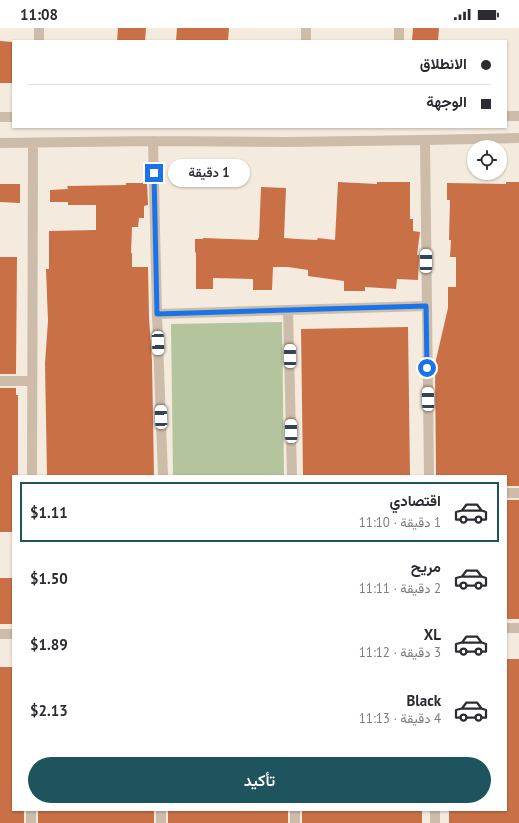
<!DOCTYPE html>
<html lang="ar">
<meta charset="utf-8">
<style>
:root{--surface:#fff;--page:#f2f2f3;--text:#2b2b33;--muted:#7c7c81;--line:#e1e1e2;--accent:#1d545d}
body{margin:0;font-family:"PT Sans",Vazirmatn,sans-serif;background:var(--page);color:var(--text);direction:rtl;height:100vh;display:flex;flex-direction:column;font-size:15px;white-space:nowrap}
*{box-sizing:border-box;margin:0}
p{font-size:13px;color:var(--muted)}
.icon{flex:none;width:22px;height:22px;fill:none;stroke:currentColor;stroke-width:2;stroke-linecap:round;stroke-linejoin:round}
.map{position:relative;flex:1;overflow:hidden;direction:ltr}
.side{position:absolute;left:12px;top:447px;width:495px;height:336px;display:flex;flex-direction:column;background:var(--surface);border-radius:0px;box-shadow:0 1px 3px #0004;direction:rtl}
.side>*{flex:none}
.top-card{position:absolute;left:12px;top:12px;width:495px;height:88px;border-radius:0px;box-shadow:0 1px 3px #0004;direction:rtl;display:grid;align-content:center;height:88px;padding:0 16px;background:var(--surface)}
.tools{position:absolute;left:467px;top:112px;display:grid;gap:8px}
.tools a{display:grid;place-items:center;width:40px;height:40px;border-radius:50%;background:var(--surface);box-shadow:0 1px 3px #0004;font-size:20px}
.end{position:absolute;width:18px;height:18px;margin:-9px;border:5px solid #1a73e8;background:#fff;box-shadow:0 0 0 2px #fff}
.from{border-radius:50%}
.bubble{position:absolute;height:28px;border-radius:14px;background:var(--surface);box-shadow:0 1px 3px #0004;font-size:13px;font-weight:600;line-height:28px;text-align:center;direction:rtl}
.car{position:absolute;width:12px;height:24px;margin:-12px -6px;border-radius:5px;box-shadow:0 0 3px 1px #0007;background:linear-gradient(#fff 24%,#345 0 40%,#fff 0 76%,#345 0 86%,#fff 0)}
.top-card b{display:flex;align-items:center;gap:14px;height:38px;font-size:15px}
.top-card b+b{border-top:1px solid var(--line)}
.top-card i{width:10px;height:10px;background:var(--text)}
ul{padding:7px 0 0;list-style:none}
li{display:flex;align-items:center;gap:12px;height:60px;margin:0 8px 6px;padding:0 8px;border:2px solid transparent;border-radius:0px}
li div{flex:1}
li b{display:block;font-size:15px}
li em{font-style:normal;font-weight:600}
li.current{border-color:var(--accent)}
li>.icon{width:36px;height:36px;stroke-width:1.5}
.primary-button{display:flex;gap:8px;margin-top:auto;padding:8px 16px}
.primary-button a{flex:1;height:46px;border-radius:24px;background:var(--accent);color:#fff;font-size:16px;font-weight:600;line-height:46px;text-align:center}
.status{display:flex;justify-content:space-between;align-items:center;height:28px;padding:0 20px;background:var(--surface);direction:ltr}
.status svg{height:11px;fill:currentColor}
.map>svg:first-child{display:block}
</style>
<div class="status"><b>11:08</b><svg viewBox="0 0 49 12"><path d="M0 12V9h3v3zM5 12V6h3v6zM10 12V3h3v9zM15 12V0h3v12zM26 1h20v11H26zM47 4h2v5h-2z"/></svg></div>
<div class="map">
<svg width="519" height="795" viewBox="0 0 519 795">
<rect width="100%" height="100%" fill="#f4ebde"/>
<path fill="#b4c49d" d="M282 294 284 448H173L171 296Z"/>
<path fill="#ca7046" d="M118 0H146L145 13H117Z
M177 0H229L228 13H176Z
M413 0H439L438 13H412Z
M0 13 13 14V55H0Z
M338 154 377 156V154H410V191H413V203L420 204 417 227H419L418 252 397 251 396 261 365 259V263H344V253L308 248V242L288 239H273L272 262H253V251L213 250V261H196V225L195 224V211H203V210L258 212V210H259L261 159 286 160 284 210 297 211 317 212 318 210 335 212Z
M506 154H519V458H506V448H436L435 336 448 280V259H456V229H450L451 212H449L450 172H447V155L506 156Z
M126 155H147L148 177 144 178V190H139L138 199H132L131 225H132V239H148L149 290 152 333 154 448H47L45 335 48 293 46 241H49V203L96 202V177H68V174H50V162L68 161 67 158 126 157Z
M0 156H20V175L0 174Z
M0 229H17L16 346H0Z
M408 299 410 448H303L301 301Z
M0 360H16V367H18V448H13V504H0Z
M506 472H519V591H506Z
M0 550H13V596H0Z
M506 631H519V795H449V782H506Z
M0 639H13V782H24V795H0Z
M38 782H154V795H38Z
M168 782H288V795H168Z
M302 782H422V795H302Z"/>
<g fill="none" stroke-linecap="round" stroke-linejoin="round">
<path stroke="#ccbca9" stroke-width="10" d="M39 0V13
M306 0V13
M399 0V13
M506 88H519
M0 89H13
M425 112 429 448
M153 113 157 286 163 448
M0 115 153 113 287 114 425 112 519 110
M288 282 292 448
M157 286 288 282 426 278
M0 353H32
M32 448 33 115
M506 465H519
M506 600H519
M0 606H13
M161 782V795
M435 782V795
M31 795V782
M295 795V782"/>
</g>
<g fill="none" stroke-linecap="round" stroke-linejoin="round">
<path stroke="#1a73e8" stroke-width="5" d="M154 145 157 286 288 282 426 278 427 340"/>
</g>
</svg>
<div class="tools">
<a><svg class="icon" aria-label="locate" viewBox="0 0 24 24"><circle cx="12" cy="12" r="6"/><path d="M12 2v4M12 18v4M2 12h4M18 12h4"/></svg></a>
</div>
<i class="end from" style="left:427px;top:340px"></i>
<i class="end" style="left:154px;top:145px"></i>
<div class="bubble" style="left:168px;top:131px;width:82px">1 دقيقة</div>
<i class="car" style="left:426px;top:233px;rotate:0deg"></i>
<i class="car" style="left:158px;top:315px;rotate:178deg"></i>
<i class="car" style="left:290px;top:328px;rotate:359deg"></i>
<i class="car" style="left:428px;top:371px;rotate:359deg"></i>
<i class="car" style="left:161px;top:389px;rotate:358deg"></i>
<i class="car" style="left:291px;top:403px;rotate:359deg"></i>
<div class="top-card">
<b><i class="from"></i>الانطلاق</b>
<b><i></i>الوجهة</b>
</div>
<section class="side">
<ul>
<li class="current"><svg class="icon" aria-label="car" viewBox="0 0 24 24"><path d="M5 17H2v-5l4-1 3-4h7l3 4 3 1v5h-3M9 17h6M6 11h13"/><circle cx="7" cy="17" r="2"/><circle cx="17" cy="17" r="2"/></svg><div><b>اقتصادي</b><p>1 دقيقة · 11:10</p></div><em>$1.11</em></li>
<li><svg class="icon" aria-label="car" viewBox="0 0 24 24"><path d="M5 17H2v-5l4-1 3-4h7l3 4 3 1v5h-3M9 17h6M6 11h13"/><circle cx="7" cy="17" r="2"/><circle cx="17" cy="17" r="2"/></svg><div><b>مريح</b><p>2 دقيقة · 11:11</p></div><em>$1.50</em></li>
<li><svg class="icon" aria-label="car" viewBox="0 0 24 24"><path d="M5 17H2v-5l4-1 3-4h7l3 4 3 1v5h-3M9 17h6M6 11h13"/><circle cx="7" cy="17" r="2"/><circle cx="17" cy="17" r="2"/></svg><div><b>XL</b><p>3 دقيقة · 11:12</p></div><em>$1.89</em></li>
<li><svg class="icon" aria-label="car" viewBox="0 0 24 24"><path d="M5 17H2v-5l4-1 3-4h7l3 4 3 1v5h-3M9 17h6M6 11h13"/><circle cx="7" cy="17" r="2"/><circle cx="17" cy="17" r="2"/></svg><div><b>Black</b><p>4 دقيقة · 11:13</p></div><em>$2.13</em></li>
</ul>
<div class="primary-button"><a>تأكيد</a></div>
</section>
</div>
